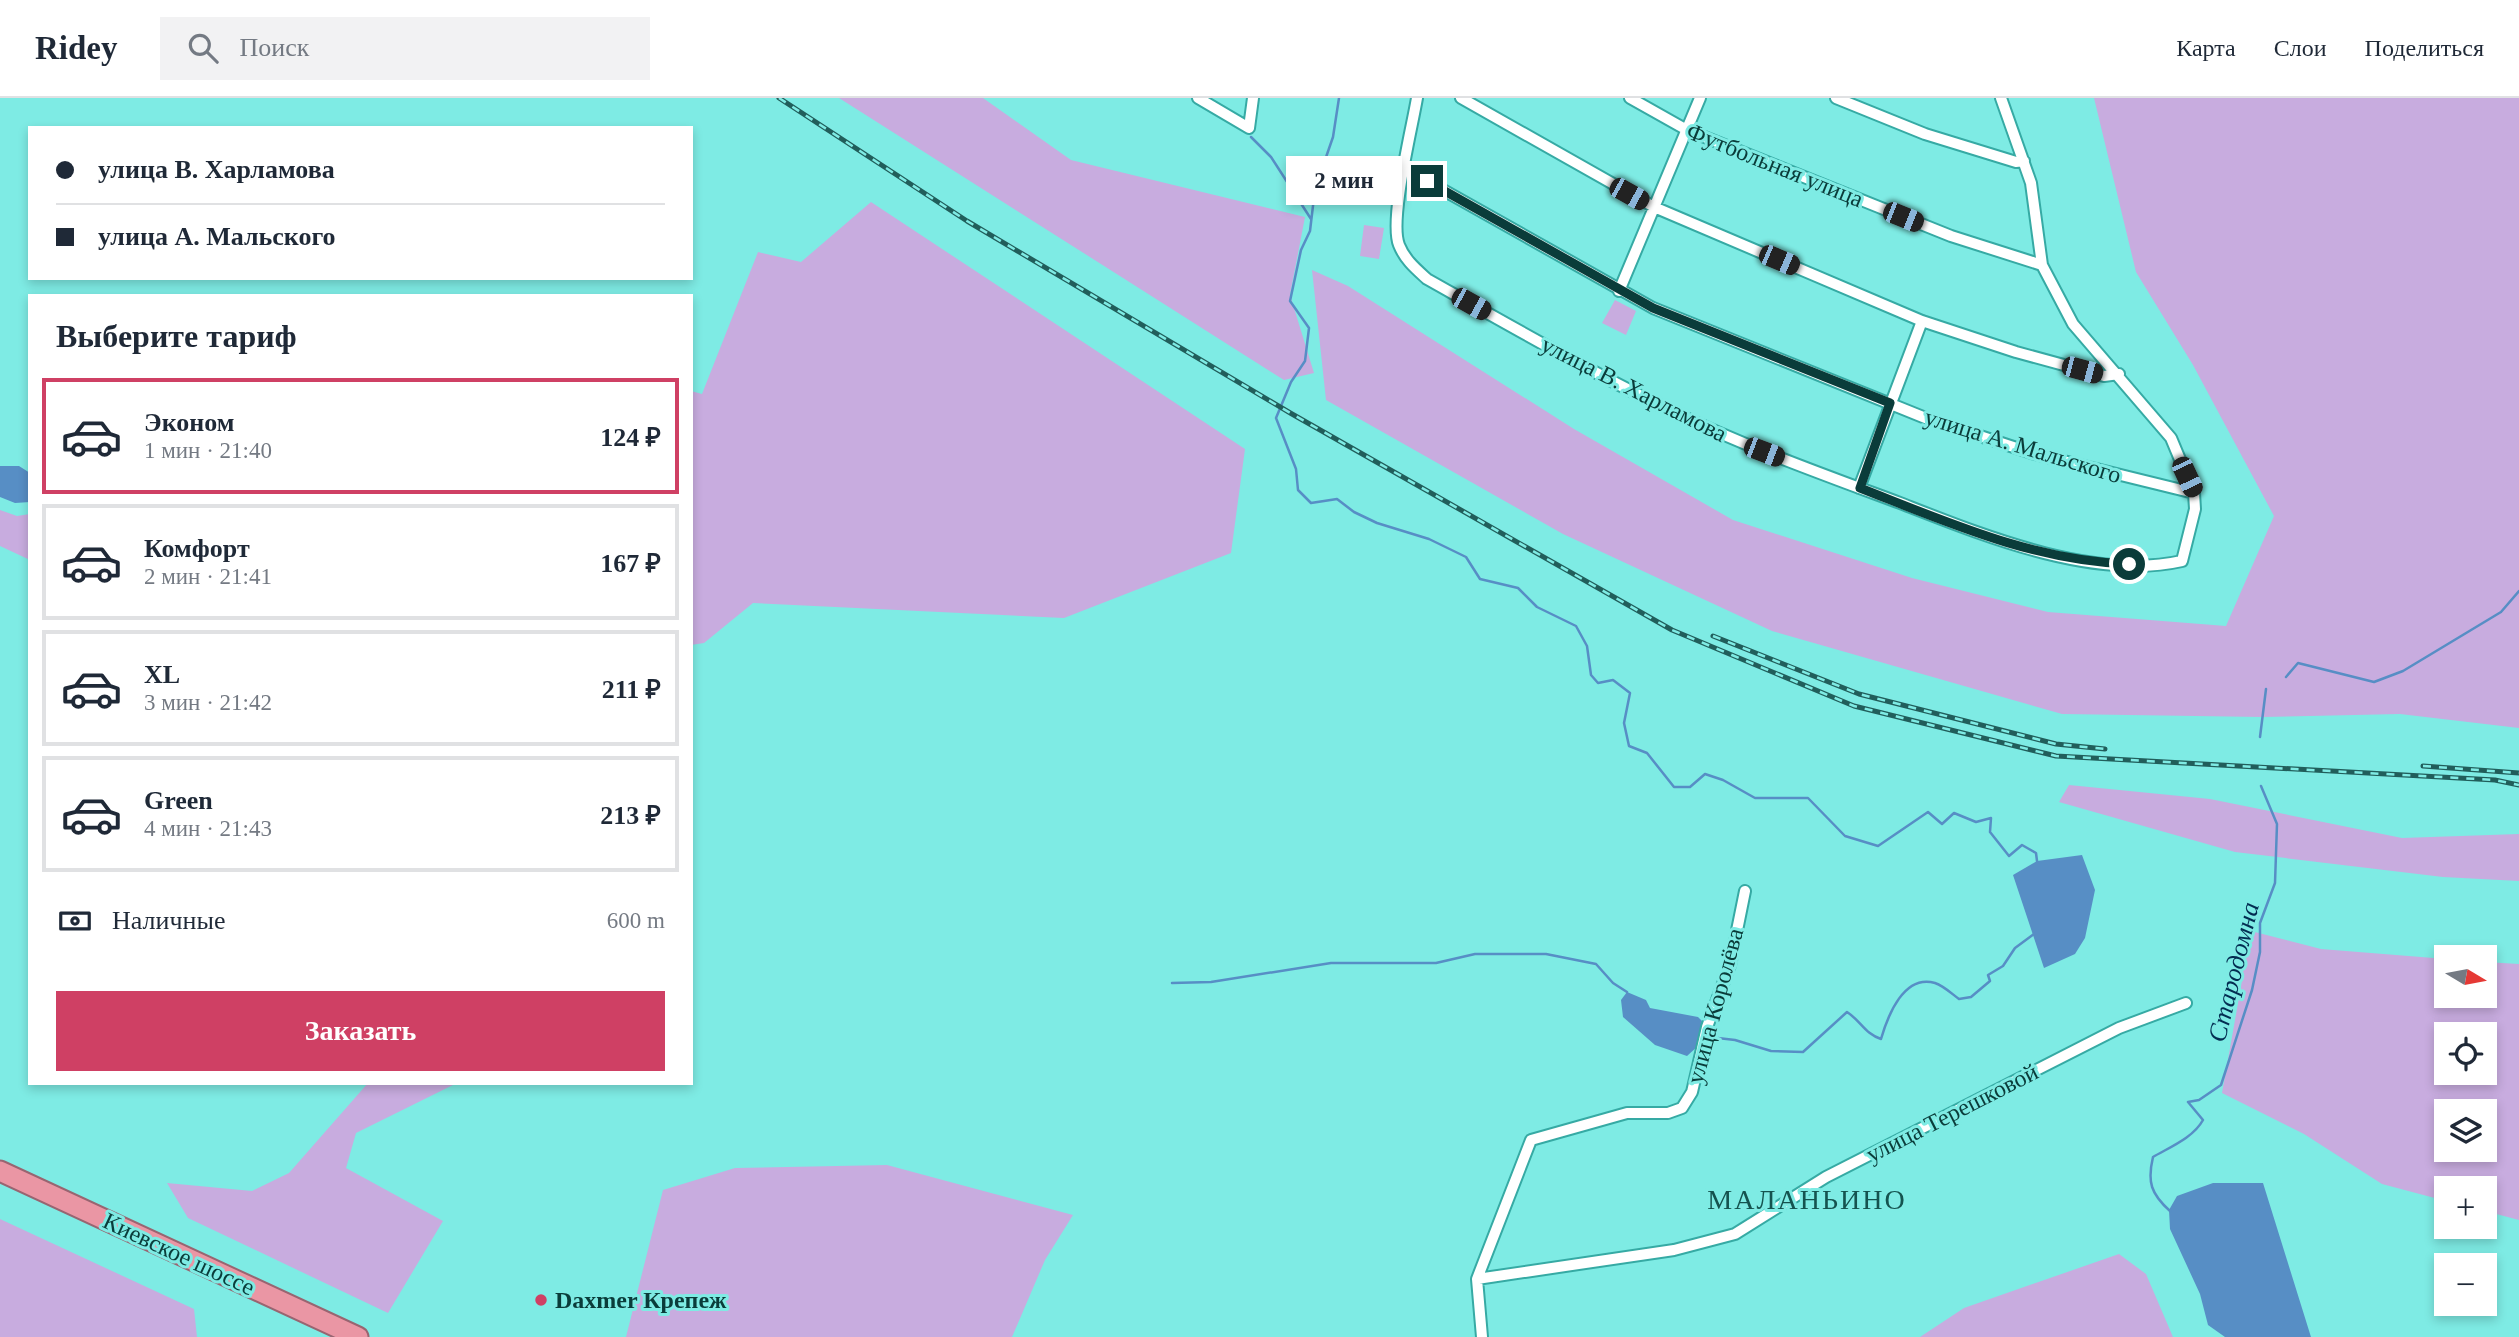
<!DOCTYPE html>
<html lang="ru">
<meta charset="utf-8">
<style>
:root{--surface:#fff;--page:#f2f2f3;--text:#1f2937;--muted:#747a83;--line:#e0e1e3;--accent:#cf4064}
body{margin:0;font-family:Georgia,serif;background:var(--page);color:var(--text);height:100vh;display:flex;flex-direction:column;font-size:26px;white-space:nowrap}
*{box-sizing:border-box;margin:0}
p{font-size:23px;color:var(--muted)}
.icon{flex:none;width:38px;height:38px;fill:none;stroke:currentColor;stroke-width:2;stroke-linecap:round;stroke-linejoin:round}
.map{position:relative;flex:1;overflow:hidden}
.details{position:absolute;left:28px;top:196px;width:665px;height:791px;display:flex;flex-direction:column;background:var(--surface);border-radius:0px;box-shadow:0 4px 10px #0003}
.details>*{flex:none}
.guide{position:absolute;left:28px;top:28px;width:665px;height:154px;border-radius:0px;box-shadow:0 4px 10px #0003;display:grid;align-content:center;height:154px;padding:0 28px;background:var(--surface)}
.needle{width:46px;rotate:100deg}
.tools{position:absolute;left:2434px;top:847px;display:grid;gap:14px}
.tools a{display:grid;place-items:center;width:63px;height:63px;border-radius:0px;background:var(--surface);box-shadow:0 4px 10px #0003;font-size:35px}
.end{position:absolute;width:32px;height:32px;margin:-16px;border:9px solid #0a3c3a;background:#fff;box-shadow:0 0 0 4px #fff}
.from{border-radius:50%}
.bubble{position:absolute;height:49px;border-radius:0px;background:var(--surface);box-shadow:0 4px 10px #0003;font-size:23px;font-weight:700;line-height:49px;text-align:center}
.car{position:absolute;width:21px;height:42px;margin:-21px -10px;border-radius:9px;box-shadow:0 0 5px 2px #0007;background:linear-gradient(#222 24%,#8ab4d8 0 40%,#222 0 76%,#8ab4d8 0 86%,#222 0)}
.guide b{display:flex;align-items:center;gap:24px;height:66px;font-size:26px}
.guide b+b{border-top:2px solid var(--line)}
.guide i{width:18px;height:18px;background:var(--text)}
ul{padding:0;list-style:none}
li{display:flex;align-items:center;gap:21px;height:116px;margin:0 14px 10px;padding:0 14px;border:4px solid var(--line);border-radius:0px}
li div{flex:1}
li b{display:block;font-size:26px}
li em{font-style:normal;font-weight:700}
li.selected{border-color:var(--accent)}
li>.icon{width:63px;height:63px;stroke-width:1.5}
h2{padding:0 28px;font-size:32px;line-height:84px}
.pay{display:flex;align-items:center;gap:18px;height:77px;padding:0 28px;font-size:26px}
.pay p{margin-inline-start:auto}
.action{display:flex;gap:14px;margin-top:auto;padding:14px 28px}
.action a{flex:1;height:80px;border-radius:0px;background:var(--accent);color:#fff;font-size:28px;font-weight:700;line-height:80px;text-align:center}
header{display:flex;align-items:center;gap:42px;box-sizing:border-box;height:98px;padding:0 35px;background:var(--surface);border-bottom:2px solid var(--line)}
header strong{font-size:33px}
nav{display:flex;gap:38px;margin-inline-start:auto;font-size:24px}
.search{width:490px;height:63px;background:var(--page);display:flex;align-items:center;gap:18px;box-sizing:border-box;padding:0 24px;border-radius:0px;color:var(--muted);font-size:26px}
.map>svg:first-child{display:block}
</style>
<header>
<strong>Ridey</strong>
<div class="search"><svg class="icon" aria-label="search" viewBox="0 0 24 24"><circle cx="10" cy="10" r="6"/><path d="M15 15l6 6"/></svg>Поиск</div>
<nav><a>Карта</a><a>Слои</a><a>Поделиться</a></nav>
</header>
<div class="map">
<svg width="2519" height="1239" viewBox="0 0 2519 1239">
<rect width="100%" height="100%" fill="#7eebe4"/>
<path fill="#c8acdf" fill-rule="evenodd" d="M839 0H983L1071 62 1305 119 1290 197 1314 275 1284 282Z
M2094 0H2519V630L2400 616 2262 619 2062 616 1772 533 1563 436 1326 302 1312 172 1348 188 1574 331 1733 422 1912 480 2048 514 2226 528 2274 418 2193 267 2136 174Z
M871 104 1245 351 1231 455 1064 520 753 505 704 545 691 547V293L702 296 758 154 801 164Z
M1364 127 1384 130 1379 161 1360 158Z
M1615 202 1636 213 1626 237 1602 225Z
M0 412 17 418 30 416V462L0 448Z
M2069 687 2210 701 2402 740 2519 736V783L2443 779 2235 754 2059 704Z
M2243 831 2321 851 2446 861V898H2485V864L2519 866V1122L2485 1113V1090H2446V1103L2382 1086 2304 1036 2222 995 2243 877ZM2446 936H2485V975H2446ZM2446 1013H2485V1052H2446Z
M368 985H457L356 1035 346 1070 443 1123 388 1215 188 1120 167 1085 252 1093 289 1075Z
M887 1067 1073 1117 1045 1162 1012 1239H626L663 1092 735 1070Z
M0 1121 194 1211 197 1239H0Z
M2119 1156 2146 1176 2173 1239H1920L1964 1210Z"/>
<path fill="#578ec5" d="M0 368H19L30 375V404L15 405 0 399Z
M2082 757 2095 792 2085 840 2075 856 2044 870 2013 777 2037 763Z
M1627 894 1646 902 1650 910 1698 919 1702 923 1698 948 1687 958 1655 947 1623 919 1621 902Z
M2213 1085H2263L2311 1239H2225L2208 1227 2200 1196 2170 1131 2169 1112 2177 1098Z"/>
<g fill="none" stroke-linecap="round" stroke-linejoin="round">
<path stroke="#578ec5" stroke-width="2.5" d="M1339 0 1333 39 1315 91 1310 133 1301 152 1290 203 1309 230 1305 263 1291 284 1276 320 1296 371 1298 392 1311 405 1337 401 1354 414 1377 425 1429 441 1466 459 1480 481 1518 490 1537 509 1576 528 1587 548 1591 577 1598 585 1613 582 1630 595 1624 625 1629 648 1647 655 1674 689H1690L1705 676 1723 682 1755 700H1808L1845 738 1878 748 1928 714 1942 726 1954 715 1976 724 1991 720 1990 734 2009 758 2022 747 2036 755 2037 763
M1251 39 1271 59 1311 121
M2286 579 2298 565 2374 584 2403 573 2501 514 2519 493
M2260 639 2266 591
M1172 885 1211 884 1331 865H1436L1475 856H1546L1596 866 1613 885 1627 894
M1709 939 1735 942 1771 953 1803 954 1847 914C1861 923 1865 936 1881 941 1888 917 1904 876 1935 885 1944 888 1952 896 1959 901L1971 899 1990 883 1988 877 2003 868 2015 850 2034 836
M2170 1113C2151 1096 2147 1084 2153 1059 2170 1049 2193 1040 2203 1022L2188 1004 2199 1002 2221 987 2252 892 2260 854V825L2275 785 2277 726 2261 688"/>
<g stroke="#36aaa4" stroke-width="14">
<path id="minor" d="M1198 0 1249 30 1253 0
M1417 0C1412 30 1389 122 1399 147 1405 162 1416 171 1427 181 1507 226 1587 272 1669 312 1744 348 1822 376 1900 405 1982 437 2093 483 2182 463L2195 411 2194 395 2171 340 2073 226 2042 167 2031 85 2001 0
M1461 0 1654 109 1922 223 2016 254 2104 278 2119 276
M1630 0 1687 32 1951 138 2042 167
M1836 0 1925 36 2016 64 2024 63
M1404 70 1653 210 1928 321 2035 356 2194 395
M1619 193 1700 0
M1859 390 1922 223
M1477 1181 1674 1152 1735 1136 1826 1079 2119 930 2186 905
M1482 1239 1477 1181 1531 1042 1627 1015H1668L1682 1010 1692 994 1707 929 1730 867 1745 793"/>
</g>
<g stroke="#986571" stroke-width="23">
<path id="trunk" d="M0 1073 358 1239"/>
</g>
<use href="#minor" stroke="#fff" stroke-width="10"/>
<use href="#trunk" stroke="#ea96a4" stroke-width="19"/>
<g stroke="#215e5b" stroke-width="5">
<path id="rail" d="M779 0 967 123 1292 316 1672 532 1854 608 2056 658 2495 682 2519 687
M1713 538 1859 596 2056 646 2105 651
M2423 668 2519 675"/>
</g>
<use href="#rail" stroke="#7eebe4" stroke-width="2.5" stroke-dasharray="8" stroke-linecap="butt"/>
</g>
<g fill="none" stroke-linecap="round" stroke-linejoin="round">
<path stroke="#0a3c3a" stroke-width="9" d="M1427 83 1653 210 1890 305 1860 390C1947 424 2034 463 2129 466"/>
</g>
<circle fill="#cf4064" stroke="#7eebe4" stroke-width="2.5" cx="541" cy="1202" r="7"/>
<g text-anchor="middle" stroke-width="6" stroke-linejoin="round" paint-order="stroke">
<g font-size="24" fill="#0a3c3a" stroke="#7eebe4">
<text transform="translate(1775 67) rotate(22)" y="8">Футбольная улица</text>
<text transform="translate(1634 291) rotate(27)" y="8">улица В. Харламова</text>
<text transform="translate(2023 348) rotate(17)" y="8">улица А. Мальского</text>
<text transform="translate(1715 908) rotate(-75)" y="8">улица Королёва</text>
<text transform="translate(1952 1015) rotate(-27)" y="8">улица Терешковой</text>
<text transform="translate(179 1156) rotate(25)" y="8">Киевское шоссе</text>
</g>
<g font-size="24" font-weight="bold" fill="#0a3c3a" stroke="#7eebe4" text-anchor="start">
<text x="555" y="1210">Daxmer Крепеж</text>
</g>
<g font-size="26" font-style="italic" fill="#032d51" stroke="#7eebe4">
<text transform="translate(2233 874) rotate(-76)" y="9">Стародомна</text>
</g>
<g font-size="28" letter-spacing="2" fill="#15534f" stroke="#7eebe4">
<text x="1807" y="1111">МАЛАНЬИНО</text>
</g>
</g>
</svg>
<div class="tools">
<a><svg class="needle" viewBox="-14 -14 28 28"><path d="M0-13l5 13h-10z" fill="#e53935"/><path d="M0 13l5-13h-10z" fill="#747a83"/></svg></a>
<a><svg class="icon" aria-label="locate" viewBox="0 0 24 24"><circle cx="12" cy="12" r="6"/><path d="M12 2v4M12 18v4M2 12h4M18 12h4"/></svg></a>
<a><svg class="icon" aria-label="layers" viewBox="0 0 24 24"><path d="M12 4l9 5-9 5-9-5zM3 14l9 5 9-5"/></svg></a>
<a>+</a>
<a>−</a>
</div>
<i class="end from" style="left:2129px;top:466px"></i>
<i class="end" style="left:1427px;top:83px"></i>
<div class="bubble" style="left:1286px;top:58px;width:116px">2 мин</div>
<i class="car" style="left:1629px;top:96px;rotate:119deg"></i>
<i class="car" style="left:1903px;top:119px;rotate:112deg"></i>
<i class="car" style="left:1779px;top:162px;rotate:113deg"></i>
<i class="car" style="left:1471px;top:206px;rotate:119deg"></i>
<i class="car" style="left:2082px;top:272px;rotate:105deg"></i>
<i class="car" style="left:1764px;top:354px;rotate:111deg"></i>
<i class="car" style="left:2187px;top:379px;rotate:155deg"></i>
<div class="guide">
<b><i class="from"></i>улица В. Харламова</b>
<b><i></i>улица А. Мальского</b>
</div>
<section class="details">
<h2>Выберите тариф</h2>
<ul>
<li class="selected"><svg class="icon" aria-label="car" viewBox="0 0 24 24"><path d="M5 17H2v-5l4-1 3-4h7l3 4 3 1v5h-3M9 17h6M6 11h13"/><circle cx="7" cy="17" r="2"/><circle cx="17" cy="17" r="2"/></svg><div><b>Эконом</b><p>1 мин · 21:40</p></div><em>124 ₽</em></li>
<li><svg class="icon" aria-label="car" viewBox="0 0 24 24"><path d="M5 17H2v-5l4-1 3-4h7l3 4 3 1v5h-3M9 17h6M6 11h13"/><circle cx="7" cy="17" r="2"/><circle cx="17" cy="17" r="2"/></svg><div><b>Комфорт</b><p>2 мин · 21:41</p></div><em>167 ₽</em></li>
<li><svg class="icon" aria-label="car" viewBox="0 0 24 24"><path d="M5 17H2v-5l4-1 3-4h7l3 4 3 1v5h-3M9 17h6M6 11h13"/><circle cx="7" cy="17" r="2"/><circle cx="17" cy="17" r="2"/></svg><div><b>XL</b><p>3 мин · 21:42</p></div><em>211 ₽</em></li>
<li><svg class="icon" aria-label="car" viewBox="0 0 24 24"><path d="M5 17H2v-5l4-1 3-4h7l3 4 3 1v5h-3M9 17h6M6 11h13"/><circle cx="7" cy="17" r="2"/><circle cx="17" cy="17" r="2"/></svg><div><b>Green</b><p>4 мин · 21:43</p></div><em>213 ₽</em></li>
</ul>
<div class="pay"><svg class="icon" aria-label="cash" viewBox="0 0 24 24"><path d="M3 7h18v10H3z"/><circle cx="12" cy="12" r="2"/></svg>Наличные<p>600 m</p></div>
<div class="action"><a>Заказать</a></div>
</section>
</div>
